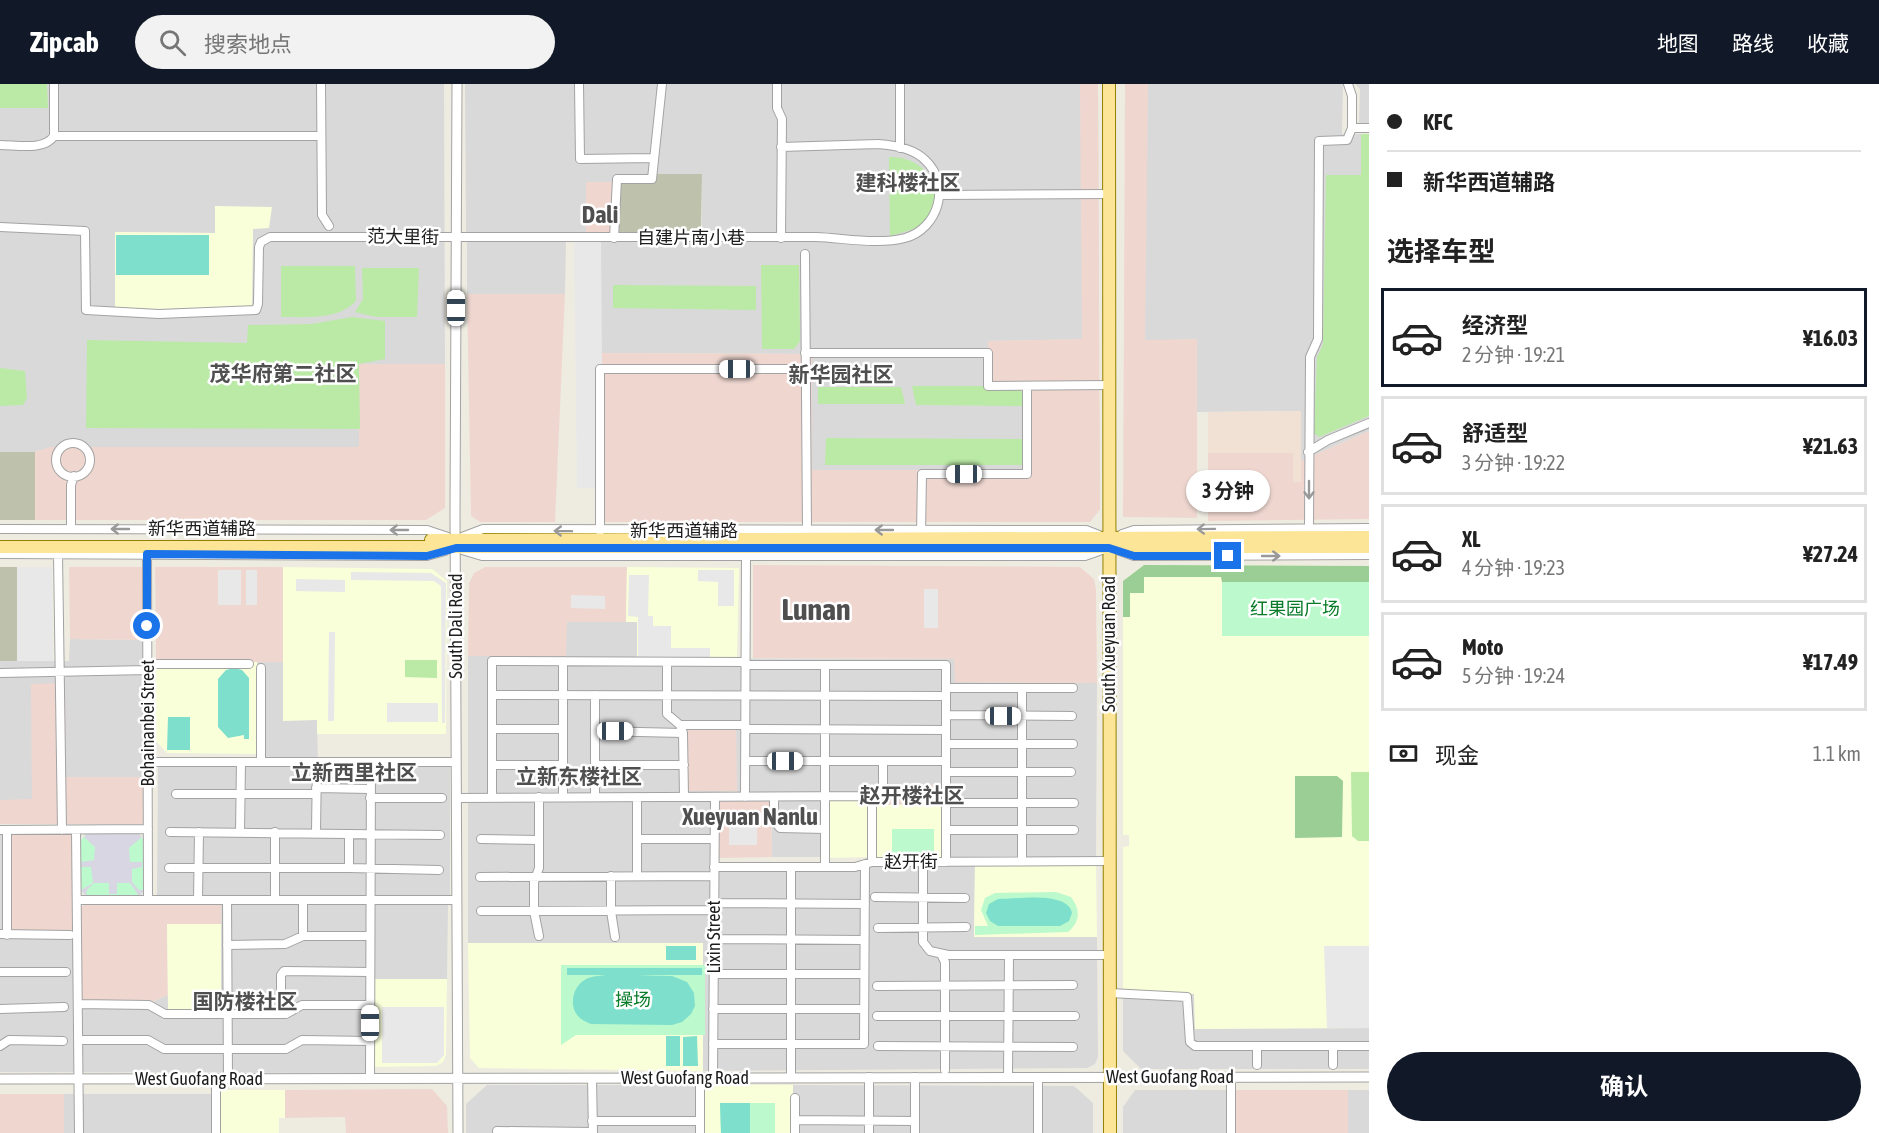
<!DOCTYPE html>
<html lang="zh">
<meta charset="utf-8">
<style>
:root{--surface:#fff;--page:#f2f2f2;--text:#222;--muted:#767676;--line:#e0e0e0;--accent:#111827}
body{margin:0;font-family:"Asap Condensed","Noto Sans SC",sans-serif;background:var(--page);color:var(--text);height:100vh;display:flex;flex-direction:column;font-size:22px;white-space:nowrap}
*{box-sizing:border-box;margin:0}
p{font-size:20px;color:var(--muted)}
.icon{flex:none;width:33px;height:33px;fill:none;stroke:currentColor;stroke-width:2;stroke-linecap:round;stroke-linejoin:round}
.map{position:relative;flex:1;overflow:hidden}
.panel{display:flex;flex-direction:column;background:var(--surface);width:510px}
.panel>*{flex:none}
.guide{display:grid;align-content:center;height:132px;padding:0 18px;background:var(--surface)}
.end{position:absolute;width:27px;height:27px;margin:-14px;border:8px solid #1a73e8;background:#fff;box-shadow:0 0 0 3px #fff}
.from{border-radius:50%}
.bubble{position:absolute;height:42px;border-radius:21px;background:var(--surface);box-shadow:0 2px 4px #0004;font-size:20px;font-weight:700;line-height:42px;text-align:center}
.car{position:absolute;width:18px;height:36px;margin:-18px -9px;border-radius:8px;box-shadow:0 0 4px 2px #0007;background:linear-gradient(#fff 24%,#345 0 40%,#fff 0 76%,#345 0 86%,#fff 0)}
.guide b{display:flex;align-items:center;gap:21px;height:57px;font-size:22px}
.guide b+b{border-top:2px solid var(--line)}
.guide i{width:15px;height:15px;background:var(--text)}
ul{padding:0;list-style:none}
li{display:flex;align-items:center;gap:18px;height:99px;margin:0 12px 9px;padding:0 6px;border:3px solid var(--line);border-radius:0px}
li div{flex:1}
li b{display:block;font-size:22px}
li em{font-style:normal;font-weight:700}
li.active{border-color:var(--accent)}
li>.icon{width:54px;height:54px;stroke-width:1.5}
h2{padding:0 18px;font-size:27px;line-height:72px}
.pay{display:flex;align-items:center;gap:15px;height:66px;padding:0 18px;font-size:22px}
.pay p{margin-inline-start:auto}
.action{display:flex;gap:12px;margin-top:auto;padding:12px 18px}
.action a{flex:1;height:69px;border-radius:36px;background:var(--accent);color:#fff;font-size:24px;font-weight:700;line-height:69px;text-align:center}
header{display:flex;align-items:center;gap:36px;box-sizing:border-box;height:84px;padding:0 30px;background:var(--accent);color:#fff}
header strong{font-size:28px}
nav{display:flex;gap:33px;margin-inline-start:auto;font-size:21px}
.search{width:420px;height:54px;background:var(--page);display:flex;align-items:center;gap:15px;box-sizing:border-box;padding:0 21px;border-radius:33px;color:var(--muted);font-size:22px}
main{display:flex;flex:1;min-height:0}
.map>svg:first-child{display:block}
</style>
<header>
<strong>Zipcab</strong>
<div class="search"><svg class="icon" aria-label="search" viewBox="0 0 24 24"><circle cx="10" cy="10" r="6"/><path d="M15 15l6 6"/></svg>搜索地点</div>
<nav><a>地图</a><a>路线</a><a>收藏</a></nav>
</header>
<main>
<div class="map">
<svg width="1369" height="1049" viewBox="0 0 1369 1049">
<rect width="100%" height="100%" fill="#eeece1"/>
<path fill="#dad9d9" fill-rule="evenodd" d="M0 0H444L445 280H359V363H51L35 368H0ZM272 123 253 145 252 221 249 226 115 148 215 149Z
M465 0H1098L1099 255 989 257 1099 298 1100 425 1090 438H812V270L601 269V156L702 159V90H655V99L586 98V148L466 149Z
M1125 0H1343L1342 50H1369V347L1301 377 1300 327 1197 328V255L1145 257Z
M1355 0H1369V40H1359L1360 5Z
M467 156 566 157 565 210H467Z
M566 538H637V574L955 575V598L1097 599 1096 773H772L771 718 737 717V707L714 708V780H975L974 853H1097L1098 973 1095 980 1087 984 703 987V860L468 859V572H566Z
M70 555 144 556 143 693H66L0 740V577H69Z
M257 578H283V636H317L318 682H450V812L157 811 158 681H256Z
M0 749H9L74 846 152 918 168 911V925H221V821L448 820 447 895H375V989L0 988Z
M1123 908 1194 910 1195 945 1369 944V985H1141L1123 967Z
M487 1001H701V1049H466V1020Z
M793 1001 1074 1002 1093 1019V1049H793Z
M1135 1006H1230V1049H1123V1023Z
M1348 1006H1369V1049H1348Z
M0 1010H211V1049H0Z"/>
<path fill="#efd7d0" d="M1080 0H1098L1100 425 1090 438H603L601 269 812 270V386H1029V299H989L988 257 1082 255Z
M1125 0H1148L1145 256 1197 255V434L1123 433Z
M586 98H617L616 148H586Z
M467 210H565L555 438H480L471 432Z
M359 280H445V424L426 436H35V368L50 363H359Z
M1369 347V435L1208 437V369H1293V398H1301V377Z
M753 481 1080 483 1094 495 1096 505 1097 599 955 598 954 575 753 574Z
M69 483H143L144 556 70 555Z
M155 483H283V578L156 579Z
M485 483H627L626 538H567L566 572H468L469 499 474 489Z
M65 599 66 693H143V740H0V716L32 715 31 600Z
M736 636 737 707H686L685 637Z
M943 701V720L875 721V715L891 702Z
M718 717H771L772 773 718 774Z
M9 749H73L74 846H9Z
M84 821H221V840H167L168 911 152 918H81L80 824Z
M432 1005 447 1022 448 1049H346L345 1033 285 1034V1006Z
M1230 1006H1348V1049H1230Z
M0 1010H64V1049H0Z"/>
<path fill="#f8ffd9" d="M215 122 272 123 269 144 253 145 252 222 249 227H115V148L215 149Z
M1144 481 1369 482V944L1195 945 1194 910 1123 908V763L1129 762V751H1123V497Z
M283 483 432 485 447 497 446 650H317V636L283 637Z
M627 483 739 484 737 574H637V538H626Z
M257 578 256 670 167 669 155 656 156 579Z
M826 714H870V773L827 774Z
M943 720V773H875V721Z
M975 780H1096L1097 853H974Z
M167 840H221V925H168Z
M468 859H703V987L479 984 470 974Z
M375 895H447L446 971 443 978 436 982 375 983Z
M701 1001H793V1049H701Z
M220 1006H285V1034H279V1049H220Z"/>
<path fill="#f0e1d4" d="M1301 327V398H1293V369H1208V328Z"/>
<path fill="#bec2ad" d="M655 90H702L701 149 616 148 617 98 655 99Z
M0 368H35V436H0Z
M0 483H17V577H0Z"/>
<path fill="#baeaa6" d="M0 0H47L48 24H0Z
M1361 50H1369V332L1319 353 1314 349 1317 273 1323 260 1326 91H1361Z
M889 73C927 71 956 114 921 141 913 146 900 149 890 152Z
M761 181H799L800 257 794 265H762Z
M281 182H355L356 217C339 236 306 233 281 233Z
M362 184H419L417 233H376L355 228 363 215Z
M613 201 756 202V226L613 224Z
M352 233 385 237V275L359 280 360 345 86 344 87 256 247 259 248 241 311 240Z
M0 284 25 287 27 314 23 321 0 322Z
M912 302H1015L1022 308V322L916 321Z
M818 303H901L905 320H818Z
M826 354 1022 355V381H825Z
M405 576H437V594L405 593Z
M1351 688H1369V757H1358L1352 752Z"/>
<path fill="#9bce95" d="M1144 481 1369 482V498H1222L1221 493H1144V509H1130V533H1123V497Z
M1295 692H1337L1343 697 1342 753 1295 754Z"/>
<path fill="#bcfacd" d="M1222 498H1369V552H1222Z
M892 745H934V769H892Z
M86 750H139L144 756 145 806 139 812H86L81 806V756Z
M1056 808 1071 813C1081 826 1080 838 1068 848L975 851V842H988L981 826 985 814 995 809Z
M561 881H705V951H576L561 961Z
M720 1019H775V1049H721Z"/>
<path fill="#7ddfcc" d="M116 151H209V191H116Z
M234 584 242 586 249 594V655H244V651L228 654 218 643V595L226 586Z
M168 633H190V666H167Z
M998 815C1017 815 1068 807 1072 829L1069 837 1060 842H998L990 837 986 829 989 820Z
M666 862H696V876H666Z
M567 884H702V891H567Z
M672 892 687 898 694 909 695 922 691 930 682 938 672 941 591 940C581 936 575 932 573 921 572 910 577 899 588 894 603 888 654 892 672 892Z
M666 952H680V982H666Z
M697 952 698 982H683V953Z
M720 1019H750V1049H721Z"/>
<path fill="#e8e8e8" d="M601 156 603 404H577L574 157Z
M17 483H52L53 577H17Z
M218 486H241V521H218Z
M246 486H257V521H246Z
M698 486H734V522H718V498L698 497Z
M351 488 431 489 446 499 445 639H442L441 502 434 497 351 496Z
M629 491H649L648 532H653V542H671V564H710V573H638V533L628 532Z
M296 495 345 496V508L296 507Z
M924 505H938V544H924Z
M571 511 605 512V525L571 524Z
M329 548H335L334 637H328Z
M387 619H438V638H387Z
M729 738H757V761H729Z
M1324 862H1369V944H1327Z
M382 923H444V971L437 979H382Z"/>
<path fill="#d8d6e3" d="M86 750H139L142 753 129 764 130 778H142V783L132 785V798L139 806H145L139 812 130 799H117V810H109V799H94L87 806 86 812 81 806 93 799 91 783H81V778L94 776 95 763 84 753Z"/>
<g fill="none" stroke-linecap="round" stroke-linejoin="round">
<g stroke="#a3a3a3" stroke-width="10">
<path id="minor" d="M321 0 322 131 329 142
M579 0 580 75 652 74
M777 0V24L782 35 781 154
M900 0V64
M1348 0 1352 12V44H1369
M54 52H321
M0 61C17 61 44 67 54 52V0
M940 111 1110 110
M0 143 85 147 86 226 159 230 256 226 258 220 259 163 261 158 270 153H816C844 154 878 161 905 154 938 145 952 101 925 76 914 65 893 61 878 60L781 63
M614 154 617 95H652L662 0
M805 170 807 446
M805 269H988V302L1110 301
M56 376a17 17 0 1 1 34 0a17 17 0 1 1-34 0Z
M1308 368 1328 356 1369 339
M1309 444 1310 273 1318 255 1319 57 1347 56 1352 44
M0 445 427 446 448 453
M71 445V401L74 392
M600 447V285H805
M921 450 922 390H1027V302
M1122 450 1134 446 1369 444
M462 453 483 445 1086 446 1099 451
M462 466 482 472H1085L1102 466
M1117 466 1134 472 1369 471
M147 467 148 815
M0 470 427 472 445 467
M58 470 62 746
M563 577V713
M667 578V630L680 641 683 649 684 713
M147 580H249
M745 581H946V778
M825 581V783
M0 589 148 586
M946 604H1022V777
M1022 604H1073
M492 611 946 612
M595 611V713
M946 631 1072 632
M680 641H745
M492 645H563
M745 645 946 646
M595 647 683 649
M946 660H1073
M745 677H946
M148 678H456
M261 678V584
M492 681H563
M595 681H684
M946 688H1071
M316 704 370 705
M176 710H316
M872 712 883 703V677
M492 713V577L745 578
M539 713V784L534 798V827L539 852
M745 713 746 471
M774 713V737L780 744 825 745
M370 714H442
M456 714 872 712V778
M946 719H1074
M0 746 148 745
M7 746V851
M76 746 79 1049
M946 746H1074
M170 748 440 751
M240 748 241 678
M316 748 317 678
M481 755 539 756
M637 755H714
M923 778V858L930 867 948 871H1109
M714 783H855L872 778 1109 777
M791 783V994
M169 784H349V751
M349 784 439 786
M611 792V827L615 853
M637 792V713
M480 793 714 792
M875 813 965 814
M77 816H456
M198 816 199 748
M227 816 228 995
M275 816V748
M303 816V852
M714 819 865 820
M481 827 714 826
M878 844 966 843
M0 850 70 851
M714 855 864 856
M227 861 285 860 303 852H370
M941 870 945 878V986
M0 888H66
M714 890H864
M877 902 1073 901
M1110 909 1187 913 1190 958 1195 962H1369
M78 920 149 921 165 930H286L302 921H370
M0 925 64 923
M713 925H864
M281 930V891L284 887 370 888
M877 932H1075
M78 956H148L164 965H286L302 956 370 957
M713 960H864L865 780
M0 962 9 956 63 957
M878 962 1073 963
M1257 962V981
M1333 962V981
M869 993V1049
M1008 993 1009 871
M592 994 593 1049
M713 994 715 713
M216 995V1049
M370 995 371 678
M795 1014V1049
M795 1036 915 1037
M592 1037H700
M497 1047 593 1048
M700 1049V994
M915 1049V993
M1038 1049V993
M1231 1049V993"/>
</g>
<g stroke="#a3a3a3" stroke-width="11">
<path id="tertiary" d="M457 0 455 430 458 1049
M0 995 1369 993"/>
</g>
<g stroke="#948000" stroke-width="14">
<path id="primary" d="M1109 0 1110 1049
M431 456 1369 453
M0 463H1369"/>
</g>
<use href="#minor" stroke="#fff" stroke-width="8"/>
<use href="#tertiary" stroke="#fff" stroke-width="9"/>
<use href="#primary" stroke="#fde597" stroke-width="12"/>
</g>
<defs><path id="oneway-shaft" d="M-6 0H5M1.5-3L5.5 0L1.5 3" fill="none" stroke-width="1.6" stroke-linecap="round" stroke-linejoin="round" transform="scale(1.5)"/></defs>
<g stroke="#999">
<use href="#oneway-shaft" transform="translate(1309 406) rotate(90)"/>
<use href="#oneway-shaft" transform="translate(120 445) rotate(-180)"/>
<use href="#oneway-shaft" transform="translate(1206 445) rotate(179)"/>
<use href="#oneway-shaft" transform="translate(399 446) rotate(-180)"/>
<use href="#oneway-shaft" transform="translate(884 446) rotate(-180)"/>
<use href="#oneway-shaft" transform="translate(563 447) rotate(-179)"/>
<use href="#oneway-shaft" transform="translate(1271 472)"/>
</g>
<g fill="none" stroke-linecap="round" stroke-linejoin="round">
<path stroke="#1a73e8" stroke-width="8" d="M147 542V470L427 472 456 464H1109L1134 472H1228"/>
</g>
<g text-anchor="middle" stroke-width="5" stroke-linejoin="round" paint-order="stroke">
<g font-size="18" fill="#1c1c1c" stroke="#fff">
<text transform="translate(403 153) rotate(1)" y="6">范大里街</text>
<text x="691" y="160">自建片南小巷</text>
<text x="202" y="451">新华西道辅路</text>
<text x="684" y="453">新华西道辅路</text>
<text transform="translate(456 542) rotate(-90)" y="6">South Dali Road</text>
<text transform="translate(1109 560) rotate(-90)" y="6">South Xueyuan Road</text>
<text transform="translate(148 639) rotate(-90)" y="6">Bohainanbei Street</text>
<text x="911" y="784">赵开街</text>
<text transform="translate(714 853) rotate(-90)" y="6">Lixin Street</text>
<text x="1170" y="999">West Guofang Road</text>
<text x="685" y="1000">West Guofang Road</text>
<text x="199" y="1001">West Guofang Road</text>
</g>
<g font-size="18" fill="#097b29" stroke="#fff">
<text x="1295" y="531">红果园广场</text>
<text x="633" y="922">操场</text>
</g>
<g font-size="21" font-weight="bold" fill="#4f4f4f" stroke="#fff">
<text x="908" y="106">建科楼社区</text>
<text x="283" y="297">茂华府第二社区</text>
<text x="841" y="298">新华园社区</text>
<text x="354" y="696">立新西里社区</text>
<text x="579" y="700">立新东楼社区</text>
<text x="912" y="719">赵开楼社区</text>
<text x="245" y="925">国防楼社区</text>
</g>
<g font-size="24" font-weight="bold" fill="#4f4f4f" stroke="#fff">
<text x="600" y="139">Dali</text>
<text x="750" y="741">Xueyuan Nanlu</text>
</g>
<g font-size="30" font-weight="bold" fill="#4f4f4f" stroke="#fff">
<text x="816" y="536">Lunan</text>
</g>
</g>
</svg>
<i class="end from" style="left:147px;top:542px"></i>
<i class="end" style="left:1228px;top:472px"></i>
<div class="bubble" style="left:1186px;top:386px;width:84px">3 分钟</div>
<i class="car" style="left:456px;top:224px;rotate:0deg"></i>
<i class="car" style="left:737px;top:285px;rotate:270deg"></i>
<i class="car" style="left:964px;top:390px;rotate:270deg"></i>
<i class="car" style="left:1003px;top:632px;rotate:90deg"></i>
<i class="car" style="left:615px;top:647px;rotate:90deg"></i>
<i class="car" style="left:785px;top:677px;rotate:90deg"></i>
<i class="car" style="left:370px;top:939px;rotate:0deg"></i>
</div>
<section class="panel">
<div class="guide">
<b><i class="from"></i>KFC</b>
<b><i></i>新华西道辅路</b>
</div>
<h2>选择车型</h2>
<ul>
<li class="active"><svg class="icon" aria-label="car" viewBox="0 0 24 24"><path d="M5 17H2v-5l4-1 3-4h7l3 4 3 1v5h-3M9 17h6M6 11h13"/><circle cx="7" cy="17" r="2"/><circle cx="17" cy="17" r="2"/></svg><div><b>经济型</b><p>2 分钟 · 19:21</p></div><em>¥16.03</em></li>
<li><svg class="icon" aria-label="car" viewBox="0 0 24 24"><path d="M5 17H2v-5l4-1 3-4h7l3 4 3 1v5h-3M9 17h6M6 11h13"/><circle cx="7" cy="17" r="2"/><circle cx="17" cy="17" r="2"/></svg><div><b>舒适型</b><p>3 分钟 · 19:22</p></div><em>¥21.63</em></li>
<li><svg class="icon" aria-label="car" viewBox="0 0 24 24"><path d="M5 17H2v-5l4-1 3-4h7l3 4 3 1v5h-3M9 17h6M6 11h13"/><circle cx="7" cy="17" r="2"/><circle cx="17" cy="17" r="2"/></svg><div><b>XL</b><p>4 分钟 · 19:23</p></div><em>¥27.24</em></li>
<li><svg class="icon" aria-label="car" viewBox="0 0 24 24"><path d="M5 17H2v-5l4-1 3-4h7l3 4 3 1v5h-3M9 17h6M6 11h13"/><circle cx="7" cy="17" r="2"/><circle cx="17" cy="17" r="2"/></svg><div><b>Moto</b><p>5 分钟 · 19:24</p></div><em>¥17.49</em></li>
</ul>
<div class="pay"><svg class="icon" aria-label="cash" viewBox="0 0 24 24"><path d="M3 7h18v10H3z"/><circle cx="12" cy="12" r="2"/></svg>现金<p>1.1 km</p></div>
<div class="action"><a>确认</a></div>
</section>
</main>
